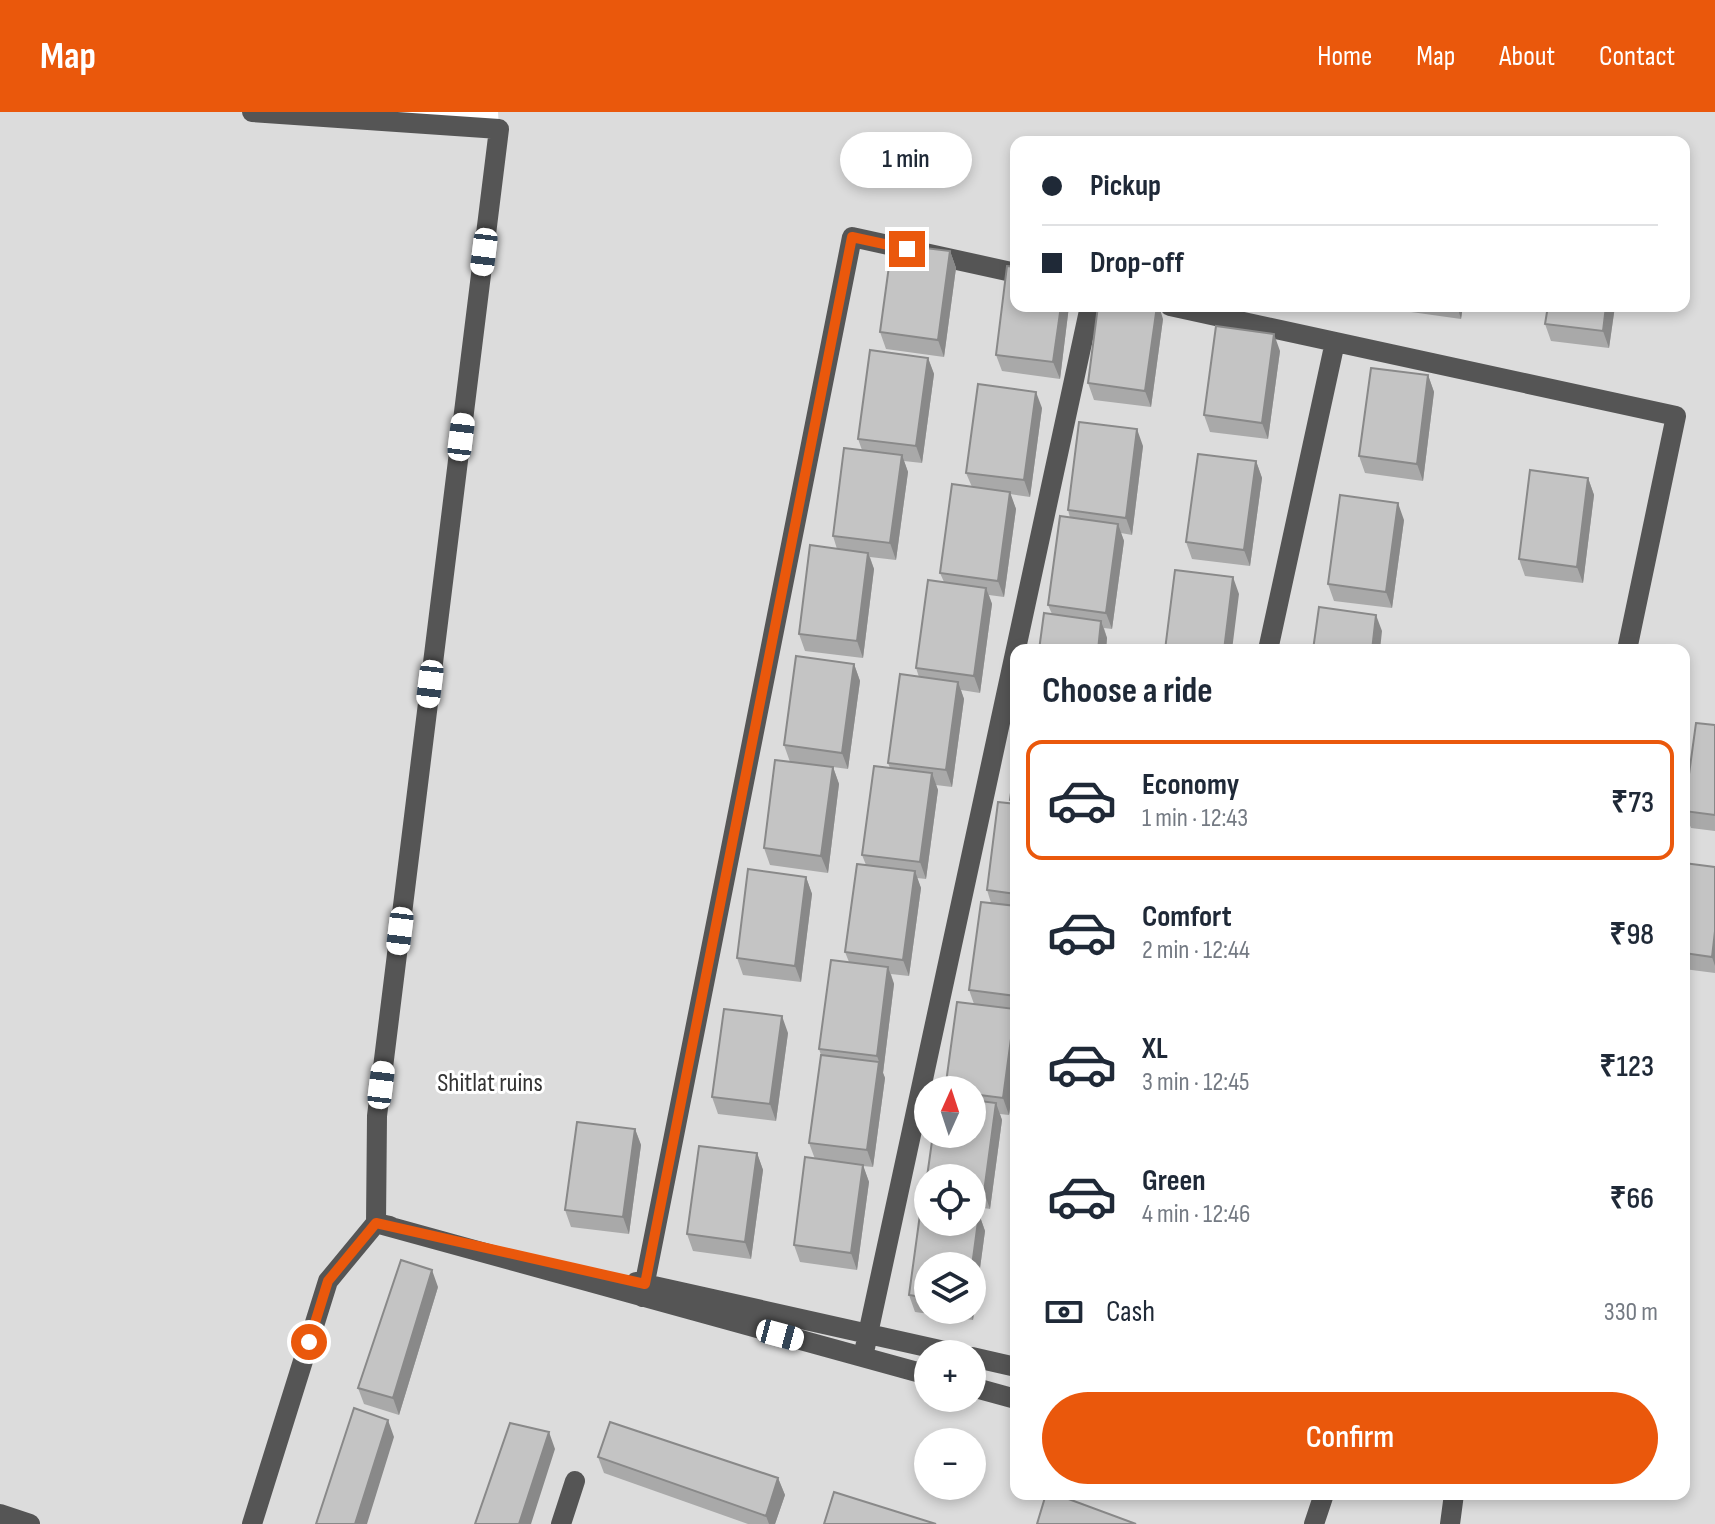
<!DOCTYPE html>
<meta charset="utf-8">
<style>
:root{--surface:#fff;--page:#f6f6f7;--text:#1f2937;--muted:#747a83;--line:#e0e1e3;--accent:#ea580c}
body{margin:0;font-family:"Sofia Sans Condensed",sans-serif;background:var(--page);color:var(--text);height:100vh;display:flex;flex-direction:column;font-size:30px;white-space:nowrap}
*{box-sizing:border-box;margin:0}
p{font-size:26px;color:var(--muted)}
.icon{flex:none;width:44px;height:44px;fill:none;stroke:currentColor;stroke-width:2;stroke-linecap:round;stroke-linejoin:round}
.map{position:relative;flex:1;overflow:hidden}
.details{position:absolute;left:1010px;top:532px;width:680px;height:856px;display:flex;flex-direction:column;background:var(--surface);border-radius:16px;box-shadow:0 4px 12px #0003}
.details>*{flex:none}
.banner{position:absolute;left:1010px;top:24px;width:680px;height:176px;border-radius:16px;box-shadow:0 4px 12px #0003;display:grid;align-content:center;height:176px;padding:0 32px;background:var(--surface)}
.needle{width:52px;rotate:3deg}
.controls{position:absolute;left:914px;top:964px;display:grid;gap:16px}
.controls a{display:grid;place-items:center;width:72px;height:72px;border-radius:50%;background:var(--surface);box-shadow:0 4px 12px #0003;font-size:40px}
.end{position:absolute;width:36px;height:36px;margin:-18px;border:10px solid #ea580c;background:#fff;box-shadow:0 0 0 4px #fff}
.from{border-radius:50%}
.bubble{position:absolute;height:56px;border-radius:28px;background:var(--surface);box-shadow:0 4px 12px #0003;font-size:26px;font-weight:600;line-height:56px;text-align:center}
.car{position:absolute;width:24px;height:48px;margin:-24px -12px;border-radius:10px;box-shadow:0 0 6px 2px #0007;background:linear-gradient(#fff 24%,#345 0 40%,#fff 0 76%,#345 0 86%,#fff 0)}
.banner b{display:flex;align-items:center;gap:28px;height:76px;font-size:30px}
.banner b+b{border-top:2px solid var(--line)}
.banner i{width:20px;height:20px;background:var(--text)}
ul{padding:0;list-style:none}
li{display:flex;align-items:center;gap:24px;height:120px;margin:0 16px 12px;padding:0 16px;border:4px solid transparent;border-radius:16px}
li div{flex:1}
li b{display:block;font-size:30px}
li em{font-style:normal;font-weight:600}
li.active{border-color:var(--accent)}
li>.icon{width:72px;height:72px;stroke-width:1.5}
h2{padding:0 32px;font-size:36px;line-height:96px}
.pay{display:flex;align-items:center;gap:20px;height:88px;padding:0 32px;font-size:30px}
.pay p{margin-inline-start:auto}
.primary-button{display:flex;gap:16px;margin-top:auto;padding:16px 32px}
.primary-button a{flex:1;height:92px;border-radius:48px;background:var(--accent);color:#fff;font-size:32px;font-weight:600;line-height:92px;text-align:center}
header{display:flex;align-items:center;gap:48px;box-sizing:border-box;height:112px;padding:0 40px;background:var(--accent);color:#fff}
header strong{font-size:38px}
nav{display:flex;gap:44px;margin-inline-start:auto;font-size:28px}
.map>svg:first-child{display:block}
</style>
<header>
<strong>Map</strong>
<nav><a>Home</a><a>Map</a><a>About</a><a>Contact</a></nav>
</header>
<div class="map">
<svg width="1715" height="1412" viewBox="0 0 1715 1412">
<rect width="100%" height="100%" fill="#fff"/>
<path fill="#dcdcdc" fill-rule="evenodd" d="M0 0H252L499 16 498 0H1715V1412H0ZM1016 30H1684V194H1016ZM1016 538H1684V1382H1016ZM928 978H972V1022H928ZM928 1066H972V1110H928ZM928 1154H972V1198H928ZM928 1242H972V1286H928ZM928 1330H972V1374H928Z"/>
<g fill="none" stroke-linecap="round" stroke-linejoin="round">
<path stroke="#555" stroke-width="20" d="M252 0 499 17 377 1004 376 1111 928 1263
M1170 194 1676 304 1627 538
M1268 538 1335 230
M636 1170 958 1242
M642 1185 852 125 1016 161
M863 1245 1090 194
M972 1245 1016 1255
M972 1275 1016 1287
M0 1402 30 1412
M252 1412 328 1169 376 1111 390 1114
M561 1412 575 1369
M1314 1412 1324 1382
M1450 1412 1454 1382"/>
</g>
<path fill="#a9a9a9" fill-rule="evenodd" d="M950 139 956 156 944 245 886 237 880 220Z
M1069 194 1060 267 1002 259 996 243Z
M1402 194H1463L1461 207 1404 199Z
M1548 194H1615L1609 236 1551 229 1545 212Z
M1163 207 1151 295 1094 288 1088 271Z
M1280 239 1268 327 1210 320 1204 303Z
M928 246 934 262 922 351 904 349 908 360 896 448 870 445 874 457 863 546 805 539 799 522 837 437 833 424 862 338 858 327Z
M1428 263 1434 280 1423 369 1365 361 1359 344Z
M1042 296 1030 385 1010 382 1016 397 1004 485 989 483 992 492 980 581 961 578 964 587 952 675 936 673 938 678 926 767 917 766 921 776 909 864 891 862 894 872 883 961 885 966 873 1055 863 1054 869 1070 857 1158 800 1150 794 1133 815 1047 809 1031 821 943 819 937 849 850 845 840 866 753 862 743 890 656 888 651 919 565 916 556 944 470 940 461 972 375 966 361Z
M1143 334 1132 423 1121 421 1124 429 1112 517 1104 516 1107 526 1106 538H1039L1052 502 1048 493 1070 406 1068 398Z
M1256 349 1262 366 1250 454 1192 447 1186 430Z
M1588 366 1594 383 1583 471 1525 464 1519 447Z
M1404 408 1392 496 1334 489 1328 472Z
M854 552 860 569 848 657 833 655 839 672 828 761 770 753 764 736 790 650 784 633Z
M1715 613V719L1691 716 1684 699Z
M1016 645V953L1009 1003 1000 1002 1002 1008 990 1097 972 1094V1066H928V1077L926 1072 933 1022H972V978H945L957 890 974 892 969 878 981 790 991 791 987 778 998 690 1012 691 1010 688Z
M1684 751 1715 755V861L1684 857Z
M806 765 812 782 801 870 743 863 737 846Z
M788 921 776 1009 718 1002 712 985Z
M635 1017 641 1033 629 1122 571 1115 565 1098Z
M757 1041 763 1058 751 1147 693 1139 687 1122Z
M921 1095 928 1096V1110H972V1101L979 1102 985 1119 973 1208 915 1200 909 1183ZM928 1154H972V1198H928Z
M438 1175 399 1303 364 1292 358 1276Z
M598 1345 778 1366 785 1383 775 1412H748L604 1361Z"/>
<path fill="#898989" d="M950 139 956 156 944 245 938 228Z
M1061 194H1069L1060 267 1053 250Z
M1157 194H1159L1163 207 1151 295 1145 279Z
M1457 194H1463L1461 207Z
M1606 194H1615L1609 236 1603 219Z
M1274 222 1280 239 1268 327 1262 311Z
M928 246 934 262 922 351 916 334Z
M1428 263 1434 280 1423 369 1417 352Z
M1036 280 1042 296 1030 385 1024 368Z
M1137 317 1143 334 1132 423 1126 406Z
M902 343 908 360 896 448 890 431Z
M1256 349 1262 366 1250 454 1244 438Z
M1588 366 1594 383 1583 471 1577 455Z
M1010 380 1016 397 1004 485 998 469Z
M1398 391 1404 408 1392 496 1386 480Z
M1118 412 1124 429 1112 517 1106 501Z
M868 441 874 457 863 546 857 529Z
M1233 465 1239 482 1232 538H1224Z
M986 476 992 492 980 581 974 564Z
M1376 503 1382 519 1380 538H1372Z
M1101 509 1107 526 1106 538H1098Z
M854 552 860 569 848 657 842 641Z
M958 570 964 587 952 675 946 658Z
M833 655 839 672 828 761 821 744Z
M932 661 938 678 926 767 920 750Z
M915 759 921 776 909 864 903 848Z
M806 765 812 782 801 870 795 854Z
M1715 819V854L1712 845Z
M888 855 894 872 883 961 877 944Z
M1015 897 1016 953 1009 1003 1003 986Z
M782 904 788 921 776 1009 770 992Z
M879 950 885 966 873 1055 867 1038Z
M996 991 1002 1008 990 1097 984 1080Z
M635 1017 641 1033 629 1122 623 1105Z
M757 1041 763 1058 751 1147 745 1130Z
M863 1053 869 1070 857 1158 851 1141Z
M979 1102 985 1119 973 1208 970 1198H972V1154Z
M432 1158 438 1175 399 1303 393 1286Z
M388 1308 394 1325 367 1412H355Z
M549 1320 555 1337 531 1412H519Z
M778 1366 785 1383 775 1412H769L766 1404Z"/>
<path fill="#c4c4c4" stroke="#898989" stroke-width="2" d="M892 132 950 139 938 228 880 220Z
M1007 154 1016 155V194H1061L1053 250 996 243Z
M1098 194H1157L1145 279 1088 271Z
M1548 194H1606L1603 219 1545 212Z
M1216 214 1274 222 1262 311 1204 303Z
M870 238 928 246 916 334 858 327Z
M1371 256 1428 263 1417 352 1359 344Z
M978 272 1036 280 1024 368 966 361Z
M1079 310 1137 317 1126 406 1068 398Z
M844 336 902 343 890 431 833 424Z
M1198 342 1256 349 1244 438 1186 430Z
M1530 358 1588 366 1577 455 1519 447Z
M952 372 1010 380 998 469 940 461Z
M1340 383 1398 391 1386 480 1328 472Z
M1060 404 1118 412 1106 501 1048 493Z
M810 433 868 441 857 529 799 522Z
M1175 458 1233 465 1224 538H1165Z
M928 468 986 476 974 564 916 556Z
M1319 495 1376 503 1372 538H1313Z
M1044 501 1101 509 1098 538H1039Z
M796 544 854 552 842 641 784 633Z
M900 562 958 570 946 658 888 651Z
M1696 611 1715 613V703L1684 699Z
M1016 645V689L1010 688Z
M775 648 833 655 821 744 764 736Z
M874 654 932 661 920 750 862 743Z
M998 690 1016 692V782L987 778Z
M1684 751 1715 755V819L1712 845 1684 841Z
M857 752 915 759 903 848 845 840Z
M748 757 806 765 795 854 737 846Z
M981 790 1016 794V884L969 878Z
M831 848 888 855 877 944 819 937Z
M957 890 1015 897 1003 986 972 982V978H945Z
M724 897 782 904 770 992 712 985Z
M821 943 879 950 867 1038 809 1031Z
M972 988 996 991 984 1080 972 1078V1066H928V1073L926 1072 933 1022H972Z
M577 1010 635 1017 623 1105 565 1098Z
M699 1034 757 1041 745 1130 687 1122Z
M805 1045 863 1053 851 1141 794 1133Z
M921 1095 928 1096V1110H972V1101L979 1102 972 1154H928V1186L909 1183Z
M401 1148 432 1158 393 1286 358 1276Z
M354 1296 388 1308 355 1412H316Z
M610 1310 778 1366 766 1404 598 1345Z
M510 1311 549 1320 519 1412H475Z
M834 1380 936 1412H824Z
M1046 1382H1055L1136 1412H1037Z"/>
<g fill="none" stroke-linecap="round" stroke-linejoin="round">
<path stroke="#ea580c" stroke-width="10" d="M309 1230 328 1169 376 1111 645 1172 852 125 907 137"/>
</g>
<g text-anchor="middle" stroke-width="6" stroke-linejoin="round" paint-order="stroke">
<g font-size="26" fill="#333" stroke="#fff">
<text x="490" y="979">Shitlat ruins</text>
</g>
</g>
</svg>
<div class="controls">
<a><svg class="needle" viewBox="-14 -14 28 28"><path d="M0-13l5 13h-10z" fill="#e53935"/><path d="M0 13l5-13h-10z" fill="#747a83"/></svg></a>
<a><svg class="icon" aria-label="locate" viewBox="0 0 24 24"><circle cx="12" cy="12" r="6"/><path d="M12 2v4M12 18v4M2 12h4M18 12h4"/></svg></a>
<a><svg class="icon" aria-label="layers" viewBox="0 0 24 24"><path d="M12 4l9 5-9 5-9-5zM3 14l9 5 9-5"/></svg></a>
<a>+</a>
<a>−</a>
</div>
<i class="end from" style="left:309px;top:1230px"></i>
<i class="end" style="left:907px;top:137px"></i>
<div class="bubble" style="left:840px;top:20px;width:132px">1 min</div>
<i class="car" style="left:484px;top:140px;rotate:187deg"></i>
<i class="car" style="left:461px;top:325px;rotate:7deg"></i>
<i class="car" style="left:430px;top:572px;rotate:187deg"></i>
<i class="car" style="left:400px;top:819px;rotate:187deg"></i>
<i class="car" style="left:381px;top:973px;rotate:7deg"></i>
<i class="car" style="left:780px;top:1223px;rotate:105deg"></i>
<div class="banner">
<b><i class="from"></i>Pickup</b>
<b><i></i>Drop-off</b>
</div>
<section class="details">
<h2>Choose a ride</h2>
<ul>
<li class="active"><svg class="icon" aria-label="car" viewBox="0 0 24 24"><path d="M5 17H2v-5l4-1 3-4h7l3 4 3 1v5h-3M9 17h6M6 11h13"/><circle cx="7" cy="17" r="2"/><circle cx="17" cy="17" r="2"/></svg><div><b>Economy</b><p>1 min · 12:43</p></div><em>₹73</em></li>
<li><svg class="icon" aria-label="car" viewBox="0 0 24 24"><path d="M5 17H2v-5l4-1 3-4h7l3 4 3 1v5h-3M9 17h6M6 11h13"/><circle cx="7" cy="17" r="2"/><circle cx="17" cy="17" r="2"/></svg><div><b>Comfort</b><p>2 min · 12:44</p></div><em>₹98</em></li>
<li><svg class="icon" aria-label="car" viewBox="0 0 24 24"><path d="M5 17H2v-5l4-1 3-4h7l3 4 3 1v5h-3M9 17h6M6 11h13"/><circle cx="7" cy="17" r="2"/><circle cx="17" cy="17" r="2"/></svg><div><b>XL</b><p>3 min · 12:45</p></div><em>₹123</em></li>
<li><svg class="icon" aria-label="car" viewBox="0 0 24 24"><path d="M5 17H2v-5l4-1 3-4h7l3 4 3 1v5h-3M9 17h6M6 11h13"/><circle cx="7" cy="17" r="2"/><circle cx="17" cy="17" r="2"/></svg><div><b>Green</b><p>4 min · 12:46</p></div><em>₹66</em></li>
</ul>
<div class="pay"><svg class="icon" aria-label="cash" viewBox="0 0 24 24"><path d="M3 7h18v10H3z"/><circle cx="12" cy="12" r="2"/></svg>Cash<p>330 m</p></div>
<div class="primary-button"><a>Confirm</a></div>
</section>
</div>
